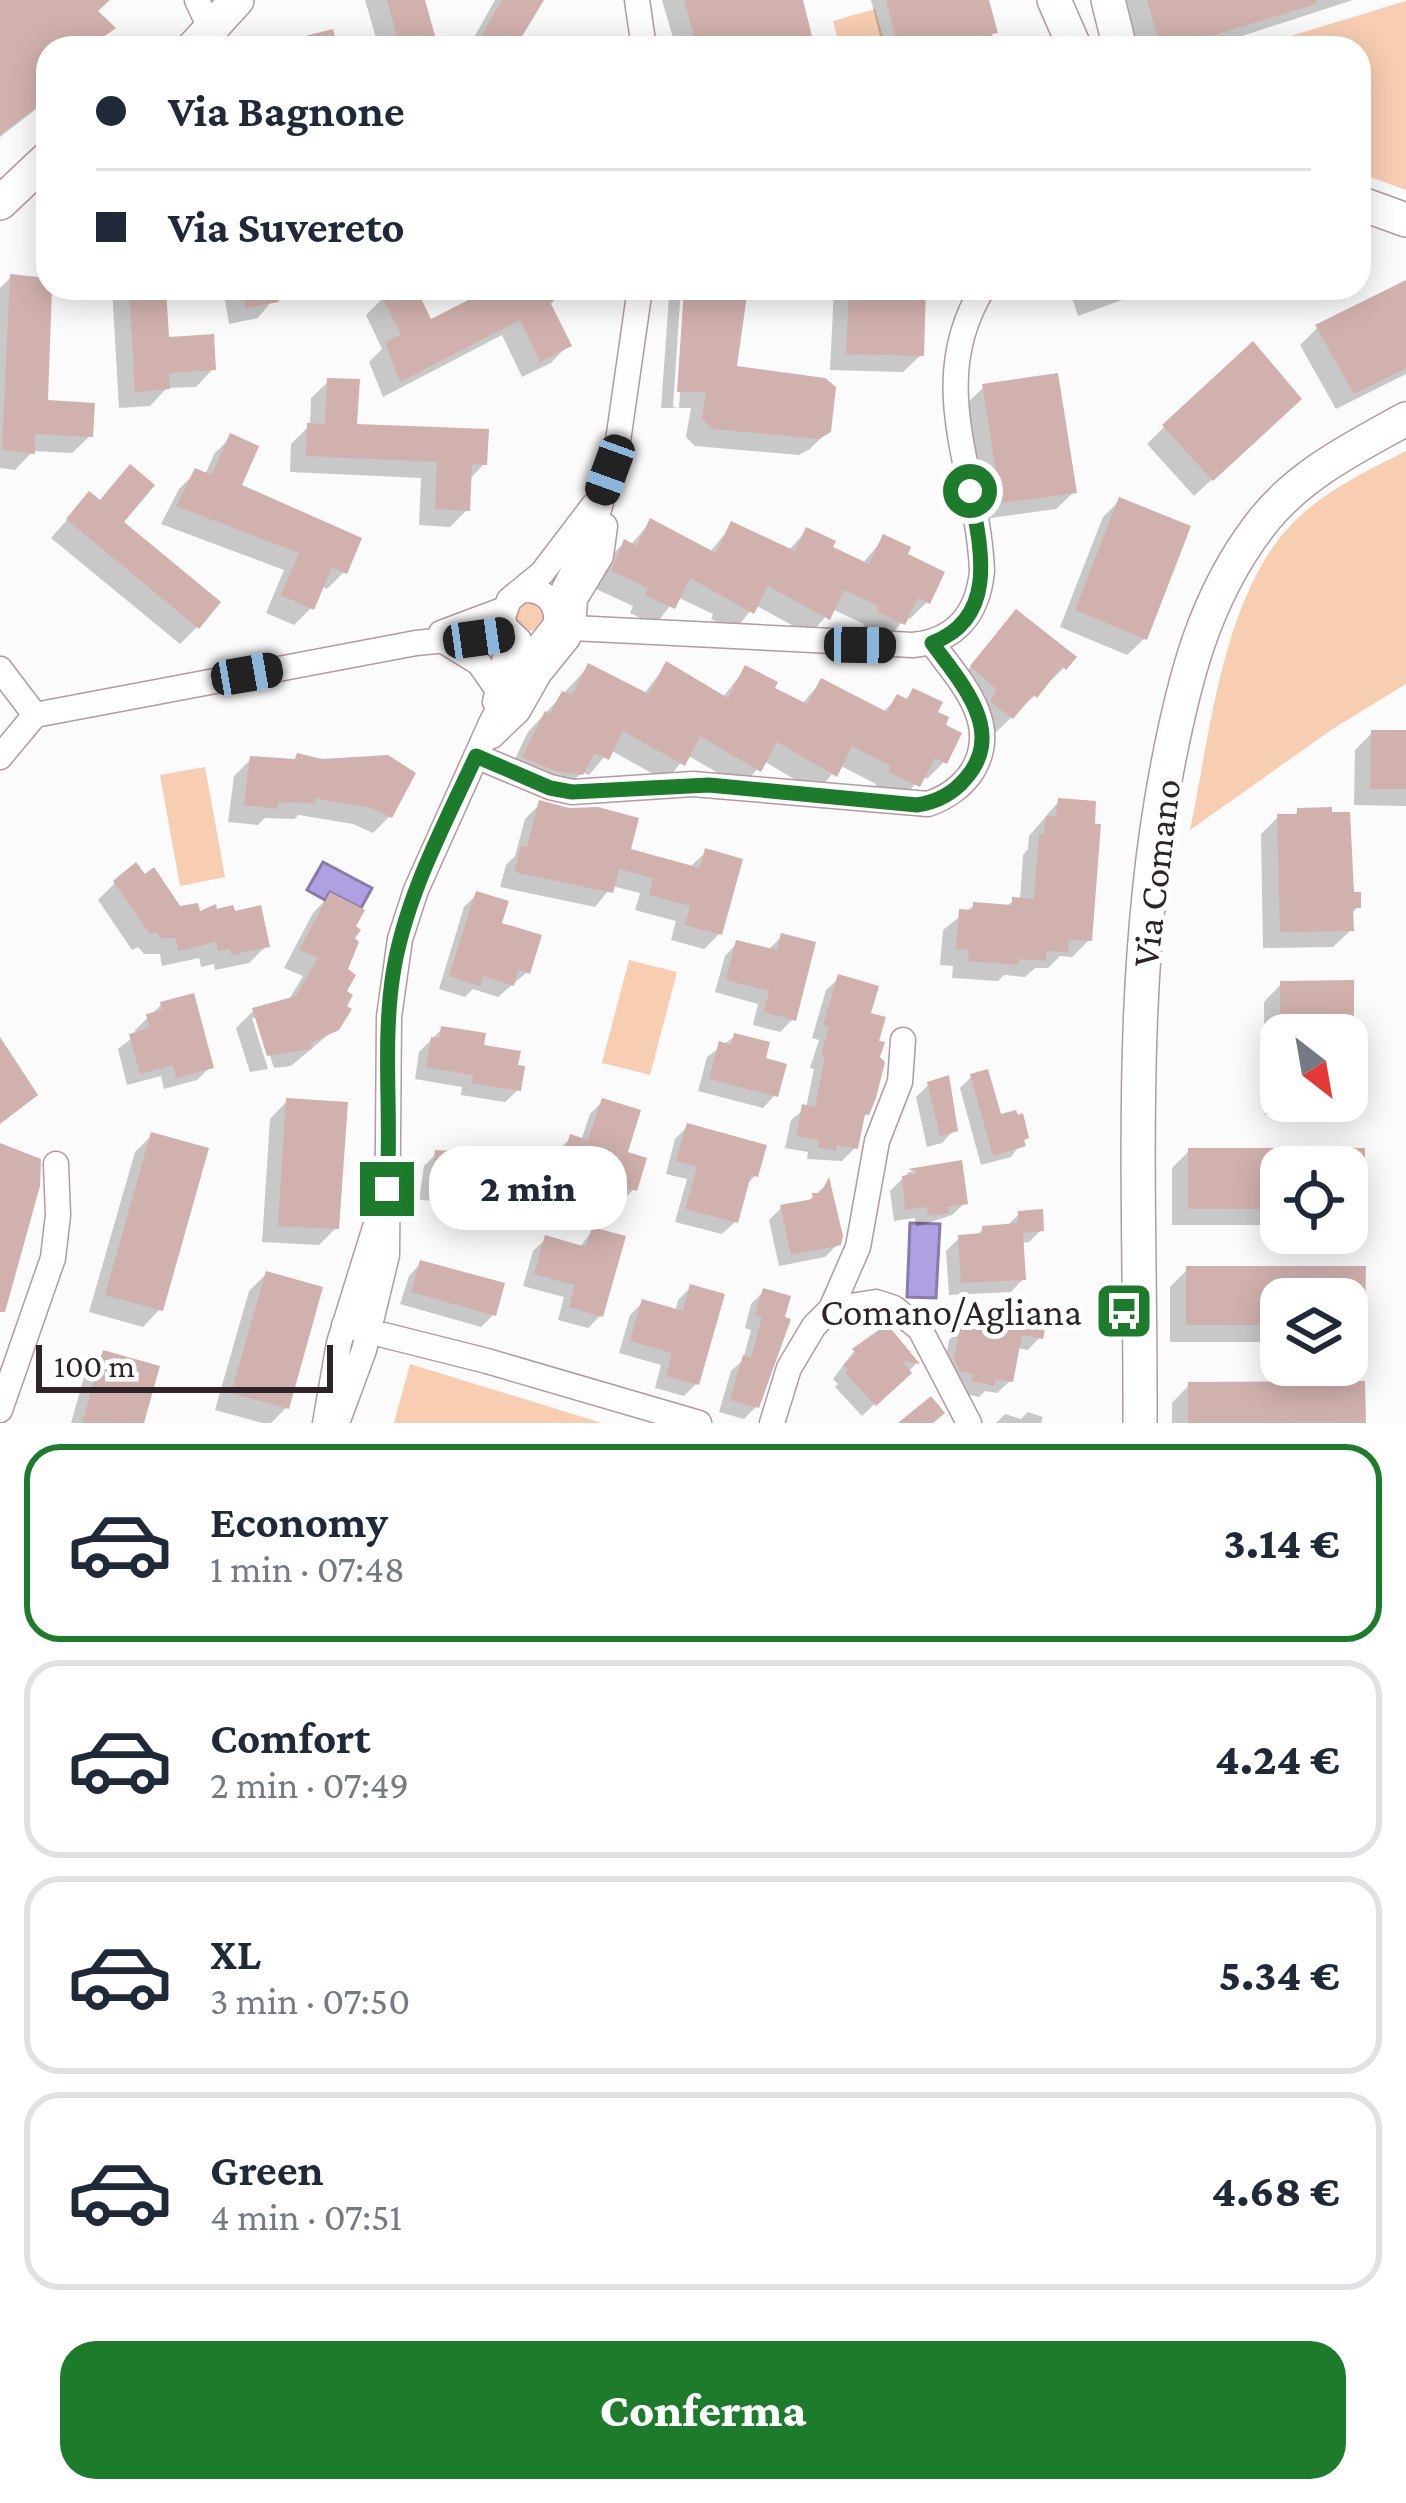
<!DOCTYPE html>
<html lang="it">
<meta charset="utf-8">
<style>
:root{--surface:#fff;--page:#f6f6f7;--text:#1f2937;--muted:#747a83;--line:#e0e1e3;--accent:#1d7b2c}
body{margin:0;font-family:"Crimson Pro",serif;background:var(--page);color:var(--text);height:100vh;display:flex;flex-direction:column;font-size:45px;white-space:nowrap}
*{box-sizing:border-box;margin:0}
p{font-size:39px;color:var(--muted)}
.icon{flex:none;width:66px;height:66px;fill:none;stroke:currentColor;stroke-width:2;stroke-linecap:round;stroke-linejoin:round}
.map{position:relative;height:1423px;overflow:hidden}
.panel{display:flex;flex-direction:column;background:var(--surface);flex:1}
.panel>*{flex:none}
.banner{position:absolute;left:36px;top:36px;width:1335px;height:264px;border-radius:36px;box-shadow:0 6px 30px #0003;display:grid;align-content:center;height:264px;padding:0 60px;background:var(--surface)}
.needle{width:78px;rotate:149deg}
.controls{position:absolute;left:1260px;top:1014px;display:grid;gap:24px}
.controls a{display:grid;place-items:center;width:108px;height:108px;border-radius:24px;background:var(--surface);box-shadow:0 6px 30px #0003;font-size:60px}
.scale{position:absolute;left:36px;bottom:30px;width:297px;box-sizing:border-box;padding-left:12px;border:6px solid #2e2327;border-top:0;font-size:33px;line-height:42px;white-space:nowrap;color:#2e2327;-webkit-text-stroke:9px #fff;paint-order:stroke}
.end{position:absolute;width:54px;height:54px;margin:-27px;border:15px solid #1d7b2c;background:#fff;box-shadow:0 0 0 6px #fff}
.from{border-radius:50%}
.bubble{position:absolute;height:84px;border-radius:36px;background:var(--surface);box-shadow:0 6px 30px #0003;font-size:39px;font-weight:800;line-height:84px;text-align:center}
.car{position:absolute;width:36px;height:72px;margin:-36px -18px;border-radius:15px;box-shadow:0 0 9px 3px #0007;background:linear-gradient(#222 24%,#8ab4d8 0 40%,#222 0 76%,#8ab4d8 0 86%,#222 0)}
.banner b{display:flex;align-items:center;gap:42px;height:114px;font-size:45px}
.banner b+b{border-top:3px solid var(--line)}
.banner i{width:30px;height:30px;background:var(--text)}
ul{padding:21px 0 0;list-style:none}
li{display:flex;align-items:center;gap:36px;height:198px;margin:0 24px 18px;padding:0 36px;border:6px solid var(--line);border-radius:36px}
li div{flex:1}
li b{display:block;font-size:45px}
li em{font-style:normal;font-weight:800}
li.current{border-color:var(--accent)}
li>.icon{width:108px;height:108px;stroke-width:1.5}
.button{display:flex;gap:24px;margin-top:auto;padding:24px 60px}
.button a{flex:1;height:138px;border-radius:36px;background:var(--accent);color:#fff;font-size:48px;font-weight:800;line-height:138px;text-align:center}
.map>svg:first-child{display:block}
</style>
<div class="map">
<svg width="1406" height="1423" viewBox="0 0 1406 1423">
<rect width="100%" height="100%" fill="#fbfbfb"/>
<path fill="#f8ceb2" d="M1406 1V190L1359 173V48H1251Z
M875 9 886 48H840L833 21Z
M1406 451V684L1334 728 1190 830C1210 736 1222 599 1290 526 1322 492 1365 472 1406 451Z
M514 616a15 15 0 1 1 30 0a15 15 0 1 1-30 0Z
M205 767 225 877 180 886 160 775Z
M629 960 677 972 650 1075 602 1063Z
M410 1364 602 1423H394Z"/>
<path fill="#b0a0e1" stroke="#897aa9" stroke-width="3" d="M323 862 372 888 361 908 330 892 325 900 307 890Z
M910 1223 940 1224 936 1298 907 1297Z"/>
<path fill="#0003" fill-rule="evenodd" d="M108 0 95 12 112 28 91 48H48V100L0 137V1Z
M365 0H422L433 39 423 48H379Z
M495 0H538L511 48H468Z
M662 0H799L812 48H676Z
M871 0H986L995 32 989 37 992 48H883Z
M1125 0H1353L1205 48H1139Z
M11 277 48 281 45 403 90 436 72 453 33 451 15 470 0 468V288Z
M1406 283V374L1336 409 1300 345 1317 328Z
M112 288H163L166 340 213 369 196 387 167 388 150 406 119 408Z
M223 288H308L275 297 258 318 229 324Z
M402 288H413L430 323 498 288H559L561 293 549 306 568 345 551 363 522 377 502 335 383 397 369 362 382 349 366 315 383 298Z
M677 288H681L673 407 679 408 687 288H745L734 369 828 431 810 449 799 455 695 446 686 437 691 408H661L669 297Z
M834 288H923L921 355 903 372 830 370Z
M1069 288H1155L1078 316Z
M329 381 354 426 484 464 469 480 467 510 450 527 419 525 421 478 290 472 291 444 310 425 311 398Z
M984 387 1074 492 1056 509 984 519 966 404Z
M1280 416 1194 496 1147 444 1164 427Z
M231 437 238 487 344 572 327 589 321 586 311 608 294 625 266 613 284 570 161 524 179 489 196 472 205 475 214 454Z
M89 495 120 523 197 627 180 644 51 538Z
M1120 500 1145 638 1127 655 1060 627 1103 517Z
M651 521 709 553 732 525 788 551 807 530 829 548 862 564 884 538 904 556 927 602 910 619 906 617 886 641 862 630 864 624 832 609 810 635 755 605 735 630 711 619 713 614 677 597 655 625 630 613 633 606 596 589 607 560 624 543 630 546Z
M1016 613 1064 668 994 734 955 685Z
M666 665 722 698 745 669 771 690 801 705 821 682 882 713 897 698 904 701 914 691 934 713 944 762 927 779 922 776 900 802 873 789 876 784 839 765 817 793 764 761 742 787 687 755 666 781 610 750 589 775 582 772 563 791 507 775 528 732 588 667 643 695Z
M1372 733H1406V806L1354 805 1355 750Z
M251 759 412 774 390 816 373 833 353 824 299 815 294 819 265 818 258 825 228 822 234 776Z
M1059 801 1089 940 1072 957 1060 956 1048 968H1035L1025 977 1004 975 998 981 952 978 953 966 940 965 943 930 974 905 1006 908 1013 900 1020 901 1023 855 1028 849 1029 836Z
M540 804 627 851 689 868 706 852 719 934 704 949 671 940 676 921 635 910 640 893 612 886 595 907 500 887 506 865 515 856 525 819Z
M1298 811 1358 907 1351 914V930L1333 947 1263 948 1261 834 1278 817H1293Z
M115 883 198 915 266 946 249 963 215 970 214 964 201 967 199 958 162 966 160 954H144L138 947 132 950 98 900Z
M477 894 527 972 498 997 473 989 465 997 439 989 464 907Z
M330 895 352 927 336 1028 291 1066 274 1068 258 1018H252L268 1069 250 1072 236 1028 253 1011 288 1001 303 976 284 968 313 913Z
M782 936 793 1019 780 1032 753 1025 758 1004 715 992 725 956 737 943 769 949Z
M839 978 867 1114 861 1119 855 1148 842 1161 807 1159 808 1152 785 1148 791 1120 806 1108 814 1069 810 1068 819 1040 812 1038 826 990Z
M1351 983 1352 1096 1335 1114 1265 1115 1264 1002 1281 984ZM1281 1035H1347V1101H1281Z
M161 1005 210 1067 197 1080 164 1089 161 1076 127 1085 118 1049 136 1035 135 1030Z
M442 1029 480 1047 518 1090 505 1102 461 1095 462 1087 415 1079 419 1052Z
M735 1036 762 1060 775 1095 763 1108 698 1091 707 1057Z
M972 1076 999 1118 1022 1142 1011 1157 981 1165 960 1088Z
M929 1084 954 1130 942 1143 927 1147 916 1097Z
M287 1101 336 1228 319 1245 262 1242 270 1119Z
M602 1102 634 1189 621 1202 549 1180 558 1150 571 1138 581 1141 590 1114Z
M688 1126 756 1175 745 1186 735 1222 722 1234 675 1222 687 1179 666 1174 675 1139Z
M152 1135 160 1309 143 1327 89 1312 135 1152Z
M1189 1151H1362V1208L1347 1223V1167H1281V1225H1172V1168Z
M437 1153 515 1192 502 1205 419 1200 424 1166Z
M959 1164 965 1203 952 1215 916 1227 915 1218 894 1221 890 1191 909 1172Z
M828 1183 838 1244 825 1257 779 1266 769 1220 781 1208 806 1203Z
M1019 1214 1041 1230 1029 1242 1021 1243 1023 1279 1011 1292 949 1295 946 1251 959 1238 975 1237 983 1229 1006 1227Z
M593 1230 601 1315 588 1328 558 1320 564 1297 523 1286 533 1251 546 1239 579 1248Z
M421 1263 494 1314 481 1327 400 1304 409 1276Z
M1188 1269H1363L1362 1324 1347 1340V1299H1281V1342H1170V1287Z
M266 1274 286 1408 271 1423H262L215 1410 249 1291Z
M691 1287 696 1384 684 1396 655 1388 661 1365 619 1353 630 1315 643 1302 675 1312 678 1300Z
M764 1291 757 1406 744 1419 719 1412 731 1371 743 1360 751 1330 745 1328 751 1304Z
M1012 1311 1040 1337 1028 1350 1017 1348 1010 1381 997 1393 985 1391 979 1397 961 1393 943 1373 949 1340 962 1328 975 1330 982 1324 999 1327Z
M886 1328 916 1364 862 1416 835 1387 838 1384 833 1379 854 1351Z
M104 1353 156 1368 141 1423H71L86 1370Z
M1362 1384 1363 1423H1172V1403L1189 1385Z
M1028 1412 1043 1417 1041 1423H996L1005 1414 1021 1419Z"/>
<path fill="#d1b1ae" d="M0 0H110L98 11 116 28 88 48H48V98L0 135Z
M387 0H425L436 39 400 48Z
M502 0H544L515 48H487L477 42Z
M684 0H803L815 48H697Z
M886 0H989L998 33 992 34 995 48H898Z
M1147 0H1316V4L1172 48H1161Z
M333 29 338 48H282L281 42Z
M10 274 48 278V288H52L48 400 95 403 93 437 35 434V454L2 450Z
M1406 280V368L1354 394 1315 325Z
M129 288H166L169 337 214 334 216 370 169 373 170 389 135 392Z
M242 288H276L279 302 246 308Z
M395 288H416L431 319 492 288H576L550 302 572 346 540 362 520 320 400 382 385 342 401 335 381 295Z
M684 288H748L737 366 825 378 836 387 831 432 819 439 713 429 702 419 706 392H677Z
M849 288H926L924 356 846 354Z
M1253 341 1302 399 1213 481 1162 425Z
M1058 373 1077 493 1001 503 982 384Z
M327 378 360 379 357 424 489 429 487 465 472 464 470 511 435 509 437 462 306 456 307 423 325 424Z
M230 433 259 446 242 485 362 538 347 574 332 567 314 610 281 595 299 553 176 506 195 468 212 475Z
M130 464 155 485 124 522 221 602 199 629 66 519 89 491 100 500Z
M1119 497 1191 526 1147 640 1075 610Z
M650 518 716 553 731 521 795 551 806 527 836 541 833 547 869 564 883 534 911 547 908 554 945 572 930 604 918 598 905 625 877 612 879 606 844 590 830 620 768 586 754 614 690 578 675 609 645 595 648 588 611 571 624 539 637 546Z
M1016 609 1077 657 1066 670 1062 666 1037 698 1033 695 1013 719 990 701 997 690 970 666Z
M666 661 728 698 745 665 778 682 775 688 807 704 821 678 887 712 897 694 907 699 913 688 943 702 938 712 949 717 946 725 962 733 947 764 935 758 920 787 888 772 891 766 852 746 837 777 777 742 761 772 700 736 685 766 623 731 609 760 595 753 583 775 555 771 522 757 545 711 550 714 562 691 572 695 588 663 649 694Z
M1371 730H1406V789H1370Z
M297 753 322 759 388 755 416 773 392 818 371 808 315 798V803L278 802V809L244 805 250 756 295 759Z
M1058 798 1096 801 1095 824H1101L1092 941 1069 940 1068 952 1046 951V961L1019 959V965L968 961 969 950 956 949 959 909 973 910V902L1012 905V897L1034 899 1039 834H1044L1046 816H1056Z
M539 800 569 808 598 807 639 818 631 849 700 868 705 848 743 859 722 935 685 925 690 906 649 895 653 878 619 869 613 893 514 872 521 846 527 847Z
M1332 807V812H1350L1354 892H1361V908H1353L1354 931 1280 932 1277 814H1297V808Z
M136 862 145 874 154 867 180 906 198 903 200 911 216 904 217 909 233 905 235 911 261 905 270 947 231 955 230 949 218 951 216 942 178 951 176 938H161L156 932 150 934 113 881Z
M476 891 509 901 502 923 542 935 530 974 518 970 514 986 483 976 480 986 449 976Z
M330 892 365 910 356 926 361 930 355 938 359 942 348 969 356 975 347 991 353 995 347 1006 352 1009 339 1030 310 1043 312 1049 267 1056 252 1008 296 996 318 958 299 950Z
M781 933 816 942 796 1021 764 1012 769 991 726 980 736 940 777 950Z
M838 974 879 986 871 1013 886 1017 879 1041 885 1042 880 1057 885 1062 876 1098 869 1115 865 1114 858 1149 837 1145 836 1151 818 1147 819 1140 796 1136 802 1104 815 1107 825 1056 821 1055 829 1027 823 1025Z
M1354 980V1035H1280V981Z
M194 993 214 1068 176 1078 173 1065 140 1074 129 1034 149 1028 146 1014 162 1010 160 1002Z
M441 1026 486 1033 484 1045 521 1051 518 1065 525 1066 521 1091 472 1083 473 1075 426 1067 431 1037 439 1038Z
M734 1033 770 1042 766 1058 787 1064 778 1097 709 1079 719 1041 731 1045Z
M0 1037 38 1095 0 1124Z
M988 1069 1001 1114 1016 1110 1018 1115 1023 1113 1029 1138 1024 1140 1026 1146 993 1156 970 1074Z
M949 1075 958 1131 940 1136 927 1082Z
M286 1098 348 1102 339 1229 278 1226Z
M602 1098 641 1110 628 1152 647 1158 637 1191 560 1167 570 1134 588 1140Z
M687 1123 767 1145 758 1177 751 1175 738 1223 685 1209 697 1167 676 1161Z
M151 1132 209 1148 163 1311 105 1295Z
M0 1143 41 1159 40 1186 5 1312H0Z
M1188 1148H1365V1209H1347V1167H1281V1209H1188Z
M435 1150 519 1154 523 1163 518 1194 430 1188Z
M962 1160 968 1204 948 1207 949 1213 928 1216 927 1207 905 1210 902 1176 919 1173 908 1169Z
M829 1177 843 1236 841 1245 791 1255 780 1205 813 1199 812 1193H821Z
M1043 1209 1044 1231 1023 1233 1026 1280 961 1283 958 1235 982 1233V1226L1018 1223V1211Z
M592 1227 626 1236 603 1317 569 1307 575 1285 534 1274 545 1235 586 1247Z
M420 1260 505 1283 496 1316 411 1292Z
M1186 1266H1366L1365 1325H1347V1299H1281V1325H1186Z
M266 1271 323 1287 289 1409 231 1393Z
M690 1284 725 1294 699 1385 666 1376 672 1353 630 1341 642 1299 683 1311Z
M763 1288 791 1296 785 1317 791 1319 759 1408 730 1400 743 1355 751 1358 762 1317 755 1315Z
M1011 1308 1048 1315 1043 1339 1022 1335 1013 1382 996 1379 994 1386 972 1381 973 1374 961 1372 954 1359 961 1324 979 1328 981 1321 1008 1326Z
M887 1324 920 1364 902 1361 912 1373 876 1406 845 1373 848 1370 843 1365 856 1353 852 1349Z
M103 1350 160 1366 144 1423H82Z
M1365 1381 1366 1423H1188V1382Z
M931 1396 945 1413 933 1423H898Z"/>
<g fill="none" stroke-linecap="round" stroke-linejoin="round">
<g stroke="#b698a2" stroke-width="27">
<path id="street" d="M197 0 219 48
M637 0 644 48
M555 607 593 531 618 441 640 288
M573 628 913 645C956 641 978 613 982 571 978 470 924 385 983 288
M441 633 505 609
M519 640 505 627 503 617 509 600 542 573 593 506
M445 642 479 663 497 689
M0 669 35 715
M495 702 510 634
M35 715 416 643 510 634
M492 736 518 711 539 674 568 638 573 628 575 599 601 556 605 526
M476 756 550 787 572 792 693 784 928 804C946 798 963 786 973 770 1001 722 959 680 932 643
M0 757 35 715
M831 1309 858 1247 877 1141 900 1082 903 1040
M344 1325 487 1361 699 1423
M0 1410 53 1258 58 1215 56 1164
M325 1423 339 1343 381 1208
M337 1423 364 1350 387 1255 389 1017 400 939 416 890 492 721 524 665 556 624C558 603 546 590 525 590
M772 1423 789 1368 814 1326 831 1309 876 1302 894 1308 920 1329 969 1423"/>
</g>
<g stroke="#b698a2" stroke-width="36">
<path id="secondary" d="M1054 0 1075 48
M1108 0 1120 48
M193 48 237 0
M0 203 48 158
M1359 203 1406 220
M1140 1423C1141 1204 1126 985 1167 769 1184 680 1204 598 1260 525 1297 476 1353 448 1406 419"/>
</g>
<use href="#street" stroke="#fff" stroke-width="24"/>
<use href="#secondary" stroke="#fff" stroke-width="33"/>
</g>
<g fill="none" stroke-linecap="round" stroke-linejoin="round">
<path stroke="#1d7b2c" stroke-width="15" d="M387 1189C392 1118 382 1044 393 974 405 897 444 826 476 756L550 788 572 792 709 785 917 805C937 802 953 794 966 778 1007 731 960 682 932 643 999 618 981 547 970 491"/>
</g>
<defs>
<g id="bus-square" transform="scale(3)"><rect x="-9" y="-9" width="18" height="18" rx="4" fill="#1d7b2c" stroke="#fff"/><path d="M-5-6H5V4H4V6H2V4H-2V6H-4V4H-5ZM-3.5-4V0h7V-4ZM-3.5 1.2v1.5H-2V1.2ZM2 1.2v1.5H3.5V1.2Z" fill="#fff"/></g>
</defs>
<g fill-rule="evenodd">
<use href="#bus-square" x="1124" y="1311"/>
</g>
<g text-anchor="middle" stroke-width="10" stroke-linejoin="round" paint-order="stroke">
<g font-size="39" fill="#2e2327" stroke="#fff">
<text transform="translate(1155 873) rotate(-83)" y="14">Via Comano</text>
</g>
<g font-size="39" fill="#2e2327" stroke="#fff" text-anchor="end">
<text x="1082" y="1325">Comano/Agliana</text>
</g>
</g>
</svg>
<div class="controls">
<a><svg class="needle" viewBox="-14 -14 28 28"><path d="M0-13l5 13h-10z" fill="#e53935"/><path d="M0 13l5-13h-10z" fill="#747a83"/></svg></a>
<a><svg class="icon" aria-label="locate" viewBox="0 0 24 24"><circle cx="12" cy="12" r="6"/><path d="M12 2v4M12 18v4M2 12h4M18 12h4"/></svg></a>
<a><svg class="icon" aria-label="layers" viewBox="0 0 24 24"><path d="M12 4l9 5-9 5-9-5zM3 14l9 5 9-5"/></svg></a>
</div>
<div class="scale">100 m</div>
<i class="end from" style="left:970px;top:491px"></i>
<i class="end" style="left:387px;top:1189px"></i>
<div class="bubble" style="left:429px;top:1146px;width:198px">2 min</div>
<i class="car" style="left:610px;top:470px;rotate:200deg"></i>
<i class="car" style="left:479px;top:638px;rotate:82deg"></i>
<i class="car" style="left:860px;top:645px;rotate:91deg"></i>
<i class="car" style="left:247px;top:674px;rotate:80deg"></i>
<div class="banner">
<b><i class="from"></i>Via Bagnone</b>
<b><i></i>Via Suvereto</b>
</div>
</div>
<section class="panel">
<ul>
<li class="current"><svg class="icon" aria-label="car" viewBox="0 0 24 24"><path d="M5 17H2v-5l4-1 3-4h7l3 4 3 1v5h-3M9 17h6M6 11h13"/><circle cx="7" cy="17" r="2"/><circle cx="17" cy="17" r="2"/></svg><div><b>Economy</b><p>1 min · 07:48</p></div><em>3.14 €</em></li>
<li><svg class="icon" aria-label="car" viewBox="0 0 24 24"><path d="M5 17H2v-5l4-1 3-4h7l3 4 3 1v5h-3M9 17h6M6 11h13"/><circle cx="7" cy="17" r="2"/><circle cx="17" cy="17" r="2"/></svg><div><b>Comfort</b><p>2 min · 07:49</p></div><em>4.24 €</em></li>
<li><svg class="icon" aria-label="car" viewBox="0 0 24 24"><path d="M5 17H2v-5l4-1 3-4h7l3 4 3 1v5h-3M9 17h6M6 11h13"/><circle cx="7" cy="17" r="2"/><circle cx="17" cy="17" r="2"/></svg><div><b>XL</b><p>3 min · 07:50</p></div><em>5.34 €</em></li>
<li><svg class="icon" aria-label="car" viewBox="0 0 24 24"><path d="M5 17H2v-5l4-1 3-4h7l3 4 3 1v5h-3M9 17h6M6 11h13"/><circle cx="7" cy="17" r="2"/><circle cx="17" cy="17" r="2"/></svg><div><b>Green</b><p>4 min · 07:51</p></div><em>4.68 €</em></li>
</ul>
<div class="button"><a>Conferma</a></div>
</section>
